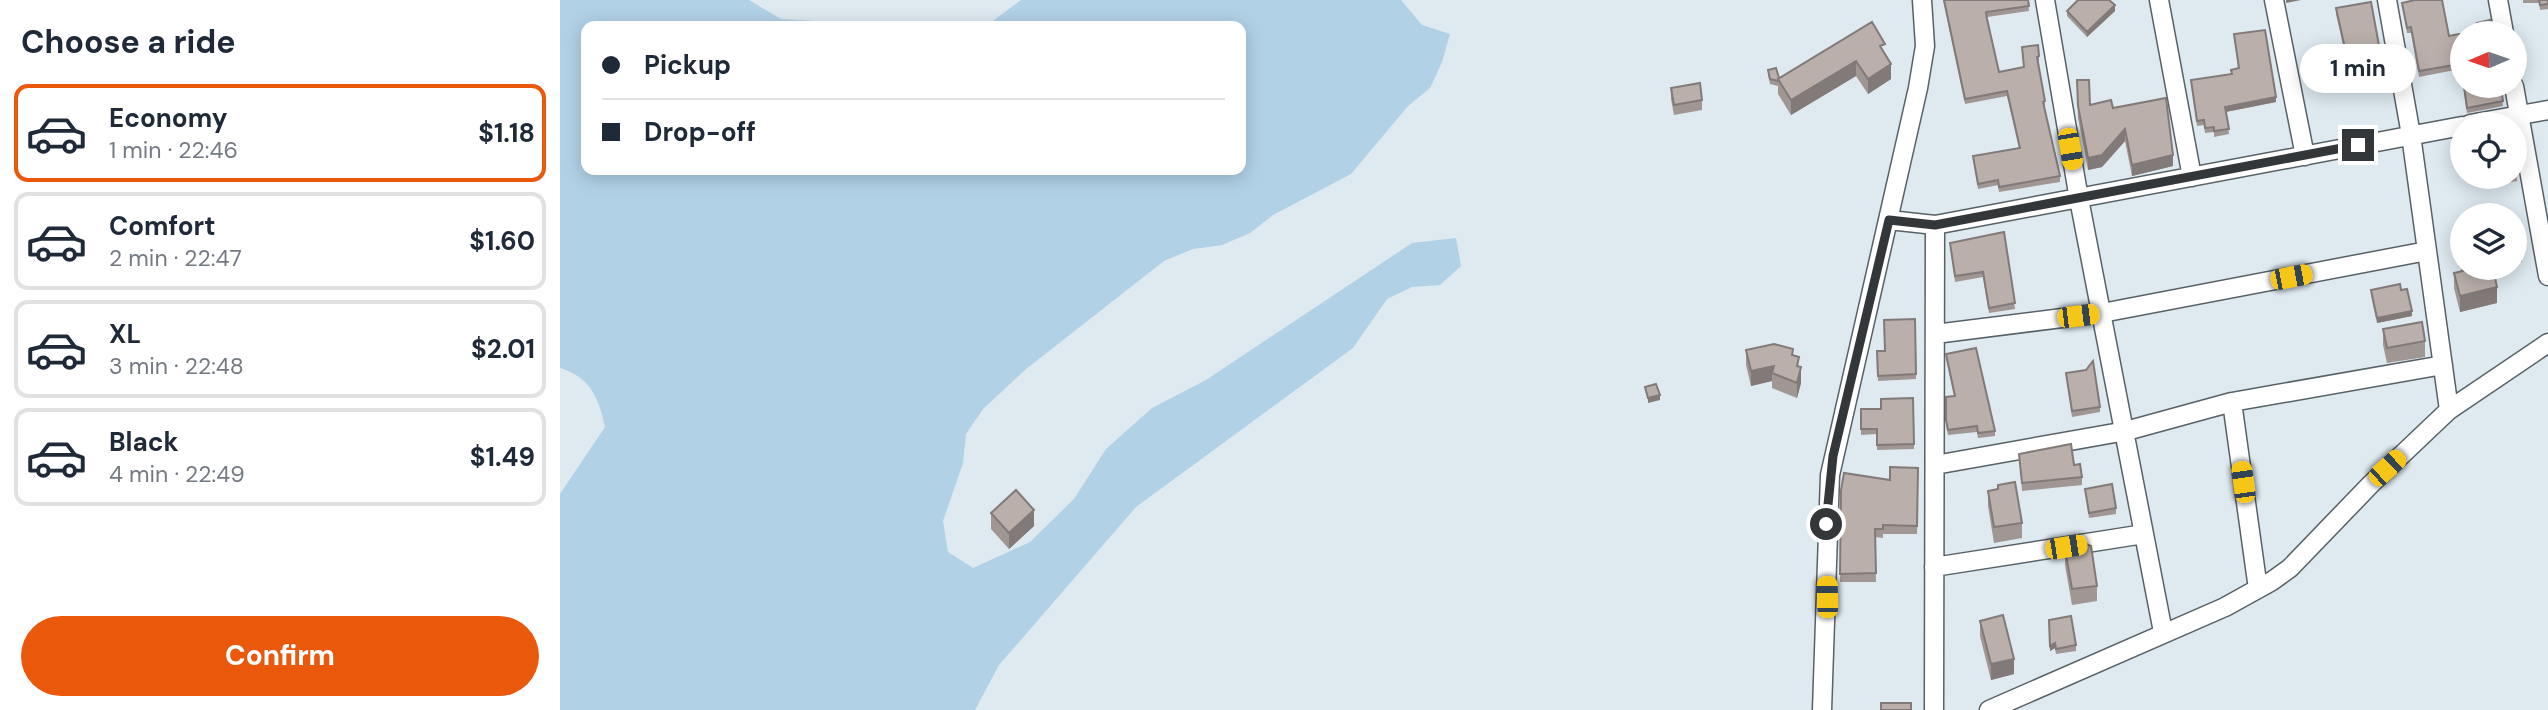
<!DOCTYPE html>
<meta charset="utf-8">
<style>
:root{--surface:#fff;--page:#f2f2f3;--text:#1f2937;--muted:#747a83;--line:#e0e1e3;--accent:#ea580c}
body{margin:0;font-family:"DM Sans",sans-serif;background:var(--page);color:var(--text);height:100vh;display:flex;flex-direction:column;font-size:26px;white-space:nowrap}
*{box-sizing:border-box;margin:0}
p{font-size:23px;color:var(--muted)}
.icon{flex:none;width:38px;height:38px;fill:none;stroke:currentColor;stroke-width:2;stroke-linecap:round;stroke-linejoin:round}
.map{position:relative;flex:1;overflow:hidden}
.details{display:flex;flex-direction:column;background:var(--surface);width:560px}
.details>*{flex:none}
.banner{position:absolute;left:21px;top:21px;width:665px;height:154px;border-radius:14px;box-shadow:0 4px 18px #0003;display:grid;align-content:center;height:154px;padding:0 21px;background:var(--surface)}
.needle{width:46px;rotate:268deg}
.buttons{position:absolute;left:1890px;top:21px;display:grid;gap:14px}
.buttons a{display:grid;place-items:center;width:77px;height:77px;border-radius:50%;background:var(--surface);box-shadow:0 4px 18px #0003;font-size:35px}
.end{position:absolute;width:32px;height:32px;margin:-16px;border:9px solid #33373a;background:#fff;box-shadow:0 0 0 4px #fff}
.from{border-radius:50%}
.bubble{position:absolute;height:49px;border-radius:24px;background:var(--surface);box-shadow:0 4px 18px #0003;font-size:23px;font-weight:700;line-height:49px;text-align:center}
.car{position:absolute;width:21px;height:42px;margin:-21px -10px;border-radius:9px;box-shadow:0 0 5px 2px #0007;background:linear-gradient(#f5c518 24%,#345 0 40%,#f5c518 0 76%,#345 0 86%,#f5c518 0)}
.banner b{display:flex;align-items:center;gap:24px;height:66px;font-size:26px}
.banner b+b{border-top:2px solid var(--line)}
.banner i{width:18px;height:18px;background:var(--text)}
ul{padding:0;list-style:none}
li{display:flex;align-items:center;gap:21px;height:98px;margin:0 14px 10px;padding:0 7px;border:4px solid var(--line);border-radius:14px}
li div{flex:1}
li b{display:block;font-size:26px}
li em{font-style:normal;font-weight:700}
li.current{border-color:var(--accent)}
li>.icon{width:63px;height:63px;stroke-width:1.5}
h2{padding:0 21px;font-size:32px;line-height:84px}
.primary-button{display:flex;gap:14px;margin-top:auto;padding:14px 21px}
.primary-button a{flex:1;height:80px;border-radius:42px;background:var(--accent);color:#fff;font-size:28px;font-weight:700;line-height:80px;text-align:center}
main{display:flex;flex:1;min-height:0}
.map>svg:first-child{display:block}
</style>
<main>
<section class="details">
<h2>Choose a ride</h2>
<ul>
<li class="current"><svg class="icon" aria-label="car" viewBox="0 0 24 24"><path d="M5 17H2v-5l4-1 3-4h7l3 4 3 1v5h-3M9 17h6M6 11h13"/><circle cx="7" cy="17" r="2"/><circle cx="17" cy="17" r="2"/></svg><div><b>Economy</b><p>1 min · 22:46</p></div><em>$1.18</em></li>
<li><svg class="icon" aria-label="car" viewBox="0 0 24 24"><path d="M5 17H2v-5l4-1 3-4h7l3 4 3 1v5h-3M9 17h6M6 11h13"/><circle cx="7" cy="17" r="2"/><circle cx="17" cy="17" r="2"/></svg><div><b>Comfort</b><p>2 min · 22:47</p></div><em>$1.60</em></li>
<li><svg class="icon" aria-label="car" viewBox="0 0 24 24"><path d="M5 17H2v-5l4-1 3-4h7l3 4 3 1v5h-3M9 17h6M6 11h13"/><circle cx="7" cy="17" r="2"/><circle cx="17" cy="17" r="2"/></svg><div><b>XL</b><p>3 min · 22:48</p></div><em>$2.01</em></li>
<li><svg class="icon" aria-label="car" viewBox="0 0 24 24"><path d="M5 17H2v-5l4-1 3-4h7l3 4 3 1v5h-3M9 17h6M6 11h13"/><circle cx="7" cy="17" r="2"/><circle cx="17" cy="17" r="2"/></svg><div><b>Black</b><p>4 min · 22:49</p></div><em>$1.49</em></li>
</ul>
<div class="primary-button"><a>Confirm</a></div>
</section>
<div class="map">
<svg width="1988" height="710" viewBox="0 0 1988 710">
<rect width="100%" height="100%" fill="#dee9f0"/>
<path fill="#b1d1e7" d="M0 0H189L221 19 339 26H26V170H681V26H426L461 0H841L862 25 890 34 882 62 870 88 848 106 791 174 713 215 690 233 662 245 633 249 604 261 466 369 423 409 406 434 403 463 383 521 388 552 413 568 470 542 514 499 546 449 592 408 646 380 852 243 896 238 901 266 880 285 852 287 827 299 793 348 576 507 439 665 415 710H0V494L45 427C39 398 30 377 0 368Z"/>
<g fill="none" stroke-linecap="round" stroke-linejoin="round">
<g stroke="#586166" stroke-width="21">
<path id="street" d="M1485 0 1519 199 1603 632
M1599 0 1632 177
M1714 0 1745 156
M1827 0 1851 135 1889 410
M1938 0 1944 33
M1954 86 1988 276
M1910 124 1988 110
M1329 220 1375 225 1902 126
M1375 334 1542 313 1867 251
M1672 402 1883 365
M1375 465 1566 431 1672 402 1698 589
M1374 567 1584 534
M1262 710 1270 475 1358 88 1365 46 1362 0
M1374 710 1375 225
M1429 710 1665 607 1712 581 1730 568 1811 484 1889 410 1988 343"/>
</g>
<use href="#street" stroke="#fff" stroke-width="18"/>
</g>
<path fill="#a09693" d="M1383 0H1468L1469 11 1427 17 1439 72 1464 67 1462 52 1479 56V61L1478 62 1485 101V106L1484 107 1500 176V182L1439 192 1438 185 1418 189 1413 156 1459 148 1447 96 1405 104Z
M1963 0H1988V9L1980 10 1979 3H1963Z
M1842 3 1889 36 1918 30 1917 23 1932 33H1902V82L1900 69 1859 77 1851 33H1847Z
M1776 8 1825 78V83L1793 89 1776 14Z
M1507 11H1555L1527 37 1507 16Z
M1674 34 1716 102 1666 112 1669 134 1654 137V132L1645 133 1644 125 1637 126 1631 80 1671 74V70L1678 68Z
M1325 53 1331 79 1308 94 1296 76 1231 115 1218 94V86L1210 84 1208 75V70L1219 78Z
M1517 80 1530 105 1553 108 1613 166 1572 176 1565 141 1542 167 1528 170 1518 118Z
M1903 86H1941L1943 106 1907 113Z
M1111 88 1142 100V110L1114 115 1111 99Z
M1955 165 1957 181 1926 186 1924 177H1955Z
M1955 226 1962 257V262L1955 263Z
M1444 232 1455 309 1429 313 1423 277 1395 282 1390 243Z
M1901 261 1937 303 1900 312 1894 288V273L1901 271Z
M1811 290H1841L1852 316 1817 323 1811 295Z
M1355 319 1356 379 1318 381 1317 351H1324Z
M1823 329 1865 341V357L1827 363 1823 345Z
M1186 350 1233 355 1239 367 1241 383 1237 398 1212 388V381L1191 386 1186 365Z
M1386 354 1435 431V436L1418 438 1417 432 1388 435 1386 425V397L1394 396 1386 359Z
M1506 373 1540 407V412L1512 417Z
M1353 398 1354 449 1317 450V434L1301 435V409H1321Z
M1459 454 1514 465 1522 477V485L1462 491Z
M1358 468 1357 534H1323V538L1315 537 1316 582H1280L1281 490 1330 480Z
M1438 485 1462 523V538L1434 543 1428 506V491L1438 489Z
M1525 489 1556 508V514L1529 518Z
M431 513 474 526 449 549 431 529Z
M1505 549 1537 586V601L1512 605 1505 565Z
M1489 620 1516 645V651L1496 654 1495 648 1490 651Z
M1420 621 1454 674 1431 680 1420 636Z"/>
<path fill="#827a78" d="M1726 0H1741L1726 3Z
M1555 5V11L1527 37V32Z
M1296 61V76L1231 115V100Z
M1331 64V79L1308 94V79Z
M1716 97V102L1665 112V107Z
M1565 129V141L1542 167 1528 170V158Z
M1613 155V166L1572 176V165Z
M1937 287V303L1900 312V296Z
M1852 311V316L1817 323V318Z
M1214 366 1212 373V381L1191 386V371Z
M1241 367V383L1237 398V383Z
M1100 395V400L1088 403V398Z
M474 510V526L449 549V533Z
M1495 643V648L1490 651V646Z
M1454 659V674L1431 680V664Z"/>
<path fill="#baafab" stroke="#827a78" stroke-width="2" d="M1384 0H1468L1469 6 1426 12 1427 19 1439 72 1464 67 1462 47 1478 45 1479 56 1477 57 1485 101 1483 102 1500 176 1439 187 1438 180 1418 184 1413 156 1460 148 1447 91 1405 99Z
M1518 0H1549L1555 5 1527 32 1507 11Z
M1855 0H1882L1889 36 1919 30 1917 23 1930 20 1932 33H1902V77L1900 64 1859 71 1851 27 1847 28 1842 3Z
M1979 0H1988V4L1980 5Z
M1811 2 1825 78 1793 84 1776 8Z
M1312 22 1325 44 1320 46 1331 64 1308 79 1296 61 1231 100 1218 79Z
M1705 30 1716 97 1665 107 1669 129 1654 131V127L1645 128 1644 120 1637 121 1631 80 1672 74 1671 70 1679 68 1674 34Z
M1216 68 1219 78 1218 79V81L1210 79 1208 70Z
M1517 80H1529L1530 105 1551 100 1553 108 1606 98 1613 155 1572 165 1565 129 1542 155 1528 158 1518 106Z
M1140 83 1142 100 1114 105 1111 88Z
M1904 86H1941L1943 101 1907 108Z
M1925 177H1949L1926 181Z
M1958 225 1962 257 1955 258V226Z
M1444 232 1455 303 1429 308 1423 272 1395 276 1390 243Z
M1901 261H1902V268H1933L1937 287 1900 296 1894 273 1903 271Z
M1840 284 1841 290 1847 289 1852 311 1817 318 1811 290Z
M1355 319 1356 374 1318 376 1317 351H1325L1324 320Z
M1862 322 1865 341 1827 348 1823 329Z
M1214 344 1233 349 1232 355 1239 357 1237 366 1241 367 1237 383 1212 373 1214 366 1191 371 1186 350Z
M1416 348 1435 431 1418 433 1417 426 1388 430 1386 420V397L1395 396 1386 354Z
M1533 361 1540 407 1512 411 1506 373 1526 370Z
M1096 384 1100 395 1088 398 1085 387Z
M1353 398 1354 444 1317 445V429H1301V409H1321V399Z
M1511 444 1514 465 1520 464 1522 477 1462 483 1459 454Z
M1330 467 1358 468 1357 526 1323 525V529H1315L1316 573 1280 574 1281 490 1284 473 1330 480Z
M1455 482 1462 523 1434 527 1428 491 1438 489V485Z
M1552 484 1556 508 1529 513 1525 489Z
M456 490 474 510 449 533 431 513Z
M1524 543 1531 546 1537 586 1512 589 1505 549Z
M1443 615 1454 659 1431 664 1420 621Z
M1511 616 1516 645 1496 649 1495 643 1490 646 1489 620Z
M1321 703H1351V710H1321Z"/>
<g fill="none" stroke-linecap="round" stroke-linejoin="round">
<path stroke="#33373a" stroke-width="9" d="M1266 524 1273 456 1329 220 1375 225 1798 145"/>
</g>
</svg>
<div class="buttons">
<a><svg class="needle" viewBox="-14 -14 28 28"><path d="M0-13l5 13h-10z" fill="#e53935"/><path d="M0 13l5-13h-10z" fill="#747a83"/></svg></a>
<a><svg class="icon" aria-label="locate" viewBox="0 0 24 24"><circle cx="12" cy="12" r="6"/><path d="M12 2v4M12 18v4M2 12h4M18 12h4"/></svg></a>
<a><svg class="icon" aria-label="layers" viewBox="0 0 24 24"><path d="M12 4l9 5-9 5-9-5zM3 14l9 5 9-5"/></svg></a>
</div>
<i class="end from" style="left:1266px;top:524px"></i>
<i class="end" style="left:1798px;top:145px"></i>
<div class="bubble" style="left:1740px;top:44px;width:116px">1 min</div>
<i class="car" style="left:1510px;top:149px;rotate:170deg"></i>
<i class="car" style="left:1731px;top:277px;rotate:79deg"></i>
<i class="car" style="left:1518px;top:316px;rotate:83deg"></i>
<i class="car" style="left:1827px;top:468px;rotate:47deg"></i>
<i class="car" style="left:1683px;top:482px;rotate:352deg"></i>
<i class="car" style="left:1506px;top:547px;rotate:81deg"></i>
<i class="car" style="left:1267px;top:597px;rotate:359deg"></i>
<div class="banner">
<b><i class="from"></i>Pickup</b>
<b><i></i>Drop-off</b>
</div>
</div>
</main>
